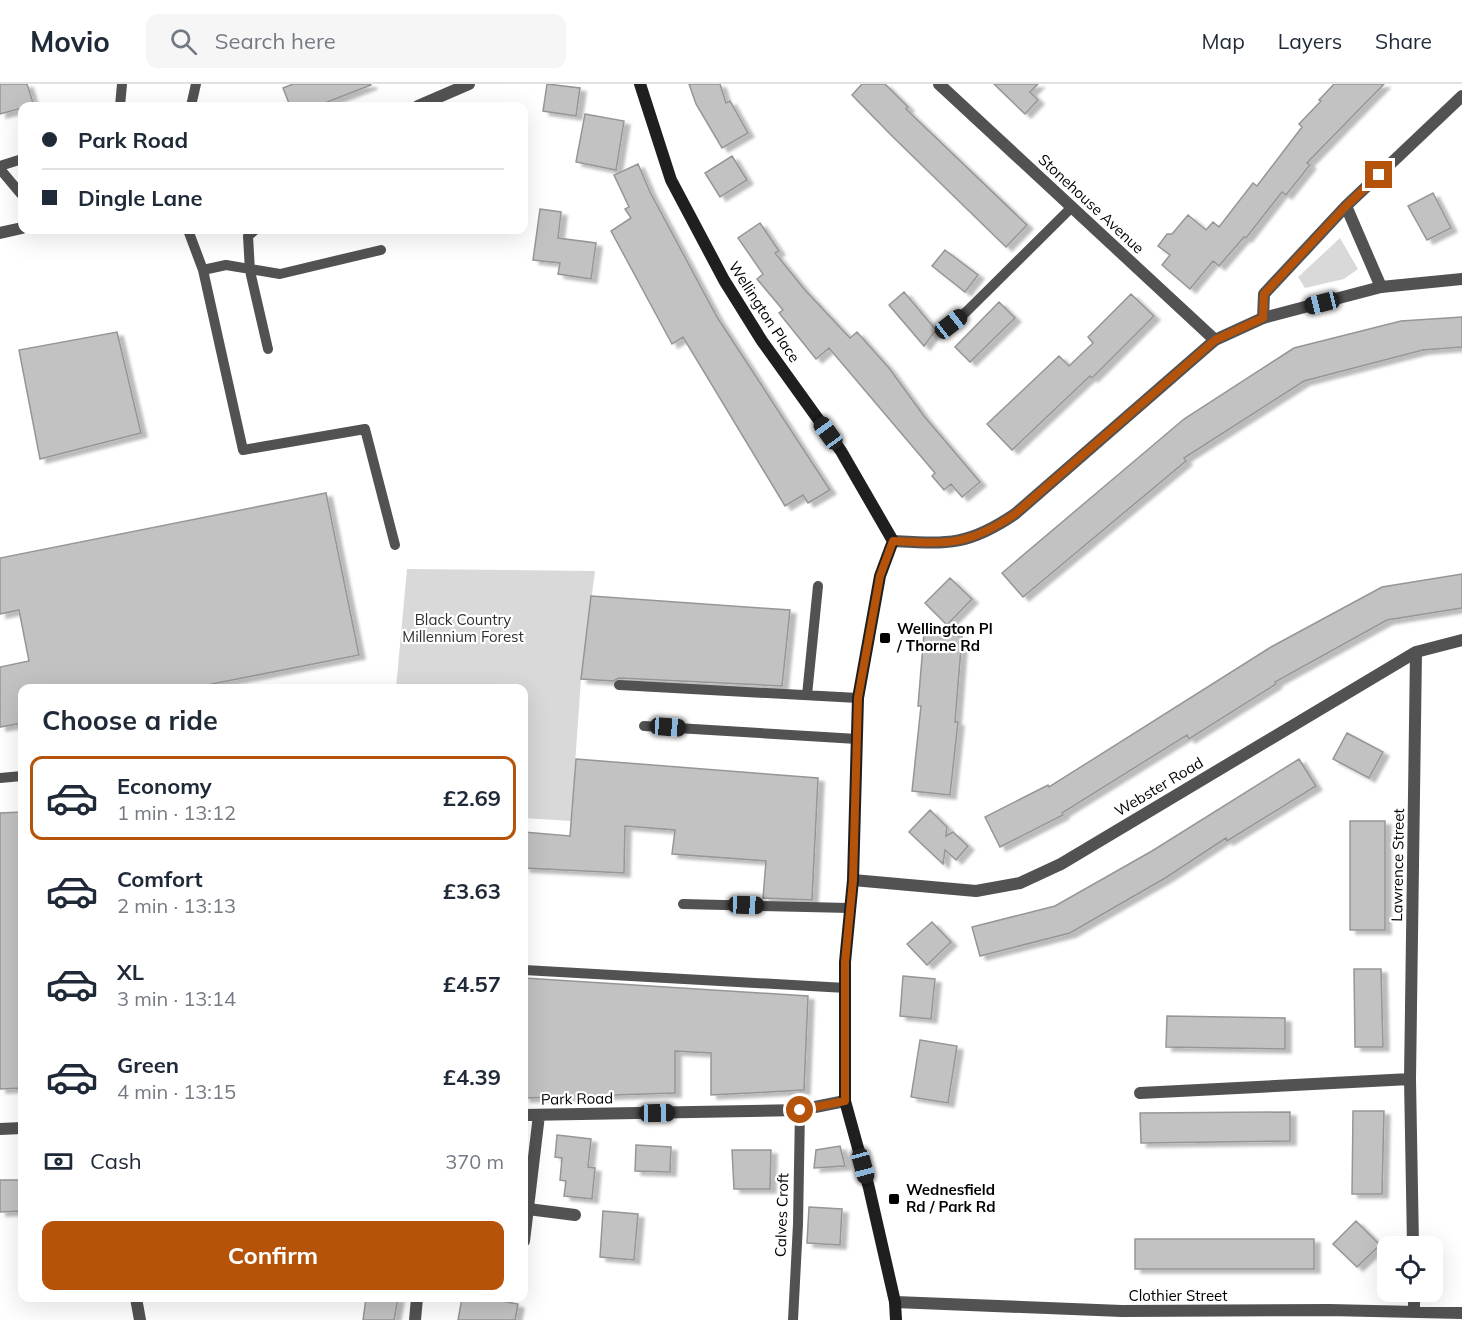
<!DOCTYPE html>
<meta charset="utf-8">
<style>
:root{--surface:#fff;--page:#f6f6f7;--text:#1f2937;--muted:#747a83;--line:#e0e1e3;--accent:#b45309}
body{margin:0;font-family:Mulish,sans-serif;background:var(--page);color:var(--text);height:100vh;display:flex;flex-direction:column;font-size:22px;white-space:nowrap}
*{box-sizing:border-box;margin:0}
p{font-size:20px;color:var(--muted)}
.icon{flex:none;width:33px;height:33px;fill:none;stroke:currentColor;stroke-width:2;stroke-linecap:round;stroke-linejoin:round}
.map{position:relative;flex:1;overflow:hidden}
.details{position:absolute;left:18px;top:600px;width:510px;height:618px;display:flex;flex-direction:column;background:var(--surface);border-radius:12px;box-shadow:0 6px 24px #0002}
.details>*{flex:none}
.hud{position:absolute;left:18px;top:18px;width:510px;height:132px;border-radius:12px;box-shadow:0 6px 24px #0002;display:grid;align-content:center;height:132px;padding:0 24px;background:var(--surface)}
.buttons{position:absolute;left:1377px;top:1152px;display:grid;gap:12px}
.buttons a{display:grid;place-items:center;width:66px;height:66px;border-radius:12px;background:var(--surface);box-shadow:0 6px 24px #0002;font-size:30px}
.end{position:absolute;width:27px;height:27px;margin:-14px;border:8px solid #b45309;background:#fff;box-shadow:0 0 0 3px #fff}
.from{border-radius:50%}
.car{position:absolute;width:18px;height:36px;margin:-18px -9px;border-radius:8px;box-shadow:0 0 4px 2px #0007;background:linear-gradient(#222 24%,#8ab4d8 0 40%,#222 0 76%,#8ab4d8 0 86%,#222 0)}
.hud b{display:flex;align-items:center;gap:21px;height:57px;font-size:22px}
.hud b+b{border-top:2px solid var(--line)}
.hud i{width:15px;height:15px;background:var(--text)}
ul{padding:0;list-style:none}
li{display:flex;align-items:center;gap:18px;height:84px;margin:0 12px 9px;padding:0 12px;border:3px solid transparent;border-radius:12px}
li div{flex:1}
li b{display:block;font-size:22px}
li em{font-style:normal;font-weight:700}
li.active{border-color:var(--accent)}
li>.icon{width:54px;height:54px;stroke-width:1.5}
h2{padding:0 24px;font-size:27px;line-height:72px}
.pay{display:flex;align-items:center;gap:15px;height:66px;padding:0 24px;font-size:22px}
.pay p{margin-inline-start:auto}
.button{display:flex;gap:12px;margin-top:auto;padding:12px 24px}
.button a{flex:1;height:69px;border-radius:12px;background:var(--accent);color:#fff;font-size:24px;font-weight:700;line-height:69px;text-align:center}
header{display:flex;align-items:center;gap:36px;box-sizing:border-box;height:84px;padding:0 30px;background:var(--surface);border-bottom:2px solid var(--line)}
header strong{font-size:28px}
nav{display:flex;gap:33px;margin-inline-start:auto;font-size:21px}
.search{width:420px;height:54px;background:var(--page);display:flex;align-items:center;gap:15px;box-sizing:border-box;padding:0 21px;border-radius:12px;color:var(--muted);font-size:22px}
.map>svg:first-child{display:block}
</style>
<header>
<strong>Movio</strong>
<div class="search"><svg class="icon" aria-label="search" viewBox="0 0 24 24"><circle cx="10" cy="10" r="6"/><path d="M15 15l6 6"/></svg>Search here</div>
<nav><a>Map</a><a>Layers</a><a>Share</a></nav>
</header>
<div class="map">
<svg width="1462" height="1236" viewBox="0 0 1462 1236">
<defs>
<filter id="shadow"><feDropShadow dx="6" dy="4" stdDeviation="1.5" flood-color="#0004"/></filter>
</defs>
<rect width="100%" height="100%" fill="#fff"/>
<path fill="#d9d9d9" d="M1340 154 1358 185 1344 195 1305 204 1298 193Z
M407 485 595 487 581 595 571 737 524 734V604H396Z"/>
<path fill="#c2c2c2" stroke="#969696" stroke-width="1.5" filter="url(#shadow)" d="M0 0H27L34 22H22V24L0 30Z
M293 0H370L371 1 317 22H290L283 4Z
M547 0 580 4 576 32 543 27Z
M689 0H720L726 19 730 17 748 49 722 64 696 20Z
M862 0H885L908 23 906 25 1027 141 1006 163 891 51 852 11Z
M994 0H1038L1030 8 1038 16 1025 30Z
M1334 0H1384L1307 79 1310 81 1286 111 1282 108 1246 154 1244 153 1219 182 1213 177 1190 205 1162 181 1170 171 1158 162 1167 150H1172L1188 131 1206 146 1213 138 1219 143 1253 99 1257 102 1302 43 1299 40 1321 17 1319 16Z
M585 30 624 37 616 86 576 78Z
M732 72 747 96 720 113 705 89Z
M638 80 650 108 717 233 830 406 808 419 803 411 785 422 683 253 672 260 611 147 631 134 625 125 629 123 614 91Z
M1433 109 1451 144 1427 156 1408 122Z
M540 125 561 128 558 154 596 159 591 195 558 190 560 179 533 176Z
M760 139 779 167 775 169 805 206 850 254 857 248 889 284 924 332 980 398 962 413 951 400 944 406 932 392 935 389 829 264 816 275 779 229 783 226 757 195 763 190 738 154Z
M945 166 978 191 965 208 932 182Z
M904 208 936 246 924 262 889 221Z
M1131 210 1154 232 1092 294 1090 292 1012 366 987 340 1059 272 1069 282 1093 259 1088 253Z
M999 218 1015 234 970 278 955 263Z
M1462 233V263L1423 266 1304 297 1184 374 1186 377 1023 513 1002 489 1184 335 1294 264 1401 237Z
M117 248 141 349 40 375 19 266Z
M326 409 359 571 192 604H22V639L0 643V583L29 577 19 526 0 530V474Z
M1462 490V524L1387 536 1275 598 1276 600 1189 655 1187 651 1062 729 1063 731 1000 763 985 733 1048 701 1049 703 1271 563 1382 503Z
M950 494 972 515 947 541 925 519Z
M591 512 790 526 782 602 619 594 613 597 581 595Z
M924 549 962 552 955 638H958L950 711 912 707 921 622H918Z
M1347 649 1383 668 1369 694 1333 675Z
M576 675 818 694 812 816 763 814 766 777 672 770 675 746 625 742 624 789 524 784V748L570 752Z
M1299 675 1316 702 1227 757 1226 754 1167 793 1070 849 980 872 972 843 1055 822 1152 767Z
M930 726 947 743 946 752 953 748 968 762 956 776 945 766 943 780 909 748Z
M22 728V1004L0 1005V729Z
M1350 737H1385V846H1350Z
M932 838 951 858 927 881 907 860Z
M1354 885H1381L1383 963H1355Z
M903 892 935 895 931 935 900 932Z
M524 894 808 912 804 1006 711 1011V969L675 967V1009L524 1014Z
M1167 932 1285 934V965L1166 963Z
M920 956 957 962 948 1019 911 1013Z
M1353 1027H1384L1382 1110H1352Z
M1290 1028V1057L1141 1059 1140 1029Z
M557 1051 591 1055 588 1083 595 1084 592 1115 564 1112 566 1097 560 1096 562 1074 555 1073Z
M636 1061 671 1063 670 1088 635 1087Z
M840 1062 845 1082 814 1084 816 1066Z
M732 1066H771L770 1105H734Z
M0 1096H22V1127L0 1128Z
M809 1123 842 1125 840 1161 807 1159Z
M603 1127 638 1130 634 1176 600 1173Z
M1356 1137 1380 1161 1357 1183 1333 1160Z
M1135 1155H1314V1185H1135Z
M366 1214H398L394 1236H363Z
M462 1214H484L518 1220 515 1236H458Z"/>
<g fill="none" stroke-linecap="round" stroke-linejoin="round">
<path stroke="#525252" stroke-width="10" d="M120 22 122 0
M191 22 196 0
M0 82 22 75
M0 85 21 110H22
M188 146 203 186 243 366 365 345 395 461
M255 146 248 152 250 187 268 265
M203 186 226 181 280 190 381 166
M951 240 966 228 1072 123
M619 601 858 614
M807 611 818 502
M644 642 857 655
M0 694 22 692
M683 820 850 824
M524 886 846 904
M793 1236 798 1140 800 1026"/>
<path stroke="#525252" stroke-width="12" d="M939 0 1215 256
M1346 122 1381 203
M1263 234 1264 210 1346 122 1462 12
M853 796 976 807 1020 799 1061 780 1416 568 1462 556
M1140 1009 1410 995
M524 1031 800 1026 845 1017
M0 1045 22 1044
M528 1125 575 1131
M524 1157 539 1031
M1413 1162 1410 995 1416 568
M1414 1208V1227
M136 1214 140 1236
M895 1218 1122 1227 1329 1226 1462 1229
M415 1236 417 1214"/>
<path stroke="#525252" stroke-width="12" d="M418 22 469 0
M0 149 22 144
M893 457C948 460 968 462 1015 430L1215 256 1263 234 1381 203 1462 195"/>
<path stroke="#1f1f1f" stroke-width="12" d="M640 0 671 96 724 196 762 257 841 367 893 457 880 492 858 614 853 796 845 878V1017L869 1104 895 1218 896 1236"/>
</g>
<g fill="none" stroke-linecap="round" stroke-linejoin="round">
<path stroke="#b45309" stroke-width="8" d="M800 1026 845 1017V878L853 796 858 614 880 492 893 457C948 460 968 462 1015 430L1215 256 1263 234 1264 210 1346 122 1379 91"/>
</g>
<g fill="#000" stroke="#fff" stroke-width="2">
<rect x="879" y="548" width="12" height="12" rx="3"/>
<rect x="888" y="1109" width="12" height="12" rx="3"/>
</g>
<g text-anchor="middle" stroke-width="4.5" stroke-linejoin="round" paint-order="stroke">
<g font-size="15" fill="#000" stroke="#fff">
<text transform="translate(1091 120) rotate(43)" y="5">Stonehouse Avenue</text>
<text transform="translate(764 228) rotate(57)" y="5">Wellington Place</text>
<text transform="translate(1159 703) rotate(-31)" y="5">Webster Road</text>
<text transform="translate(1398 781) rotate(-89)" y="5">Lawrence Street</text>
<text transform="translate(577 1015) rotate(-1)" y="5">Park Road</text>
<text transform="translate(782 1131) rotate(-88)" y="5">Calves Croft</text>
<text x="1178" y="1217">Clothier Street</text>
</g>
<g font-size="15" fill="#303030" stroke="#fff">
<text x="463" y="541">Black Country<tspan x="463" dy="17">Millennium Forest</tspan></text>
</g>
<g font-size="15" font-weight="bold" fill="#000" stroke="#fff" text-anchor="start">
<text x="897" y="550">Wellington Pl<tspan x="897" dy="17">/ Thorne Rd</tspan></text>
<text x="906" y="1111">Wednesfield<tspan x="906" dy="17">Rd / Park Rd</tspan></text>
</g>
</g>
</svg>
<div class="buttons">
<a><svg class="icon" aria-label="locate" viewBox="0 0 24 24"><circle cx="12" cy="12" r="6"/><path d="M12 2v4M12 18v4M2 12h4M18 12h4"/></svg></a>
</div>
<i class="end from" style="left:800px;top:1026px"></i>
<i class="end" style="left:1379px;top:91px"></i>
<i class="car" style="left:1322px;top:219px;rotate:256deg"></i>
<i class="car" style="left:951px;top:240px;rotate:52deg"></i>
<i class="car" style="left:828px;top:349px;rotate:324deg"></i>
<i class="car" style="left:668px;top:643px;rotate:94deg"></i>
<i class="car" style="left:746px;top:821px;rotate:92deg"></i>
<i class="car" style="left:657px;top:1029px;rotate:89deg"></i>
<i class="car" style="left:863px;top:1082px;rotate:165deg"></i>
<div class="hud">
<b><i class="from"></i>Park Road</b>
<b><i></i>Dingle Lane</b>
</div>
<section class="details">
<h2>Choose a ride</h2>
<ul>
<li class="active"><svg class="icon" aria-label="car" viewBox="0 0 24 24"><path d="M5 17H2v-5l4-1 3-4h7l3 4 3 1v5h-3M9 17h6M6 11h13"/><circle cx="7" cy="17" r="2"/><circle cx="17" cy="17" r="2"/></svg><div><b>Economy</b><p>1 min · 13:12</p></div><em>£2.69</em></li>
<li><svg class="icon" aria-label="car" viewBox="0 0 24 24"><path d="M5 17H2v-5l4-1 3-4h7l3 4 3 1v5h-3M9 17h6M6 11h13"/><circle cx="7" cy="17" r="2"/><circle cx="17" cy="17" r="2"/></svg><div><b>Comfort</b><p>2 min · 13:13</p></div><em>£3.63</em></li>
<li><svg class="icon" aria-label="car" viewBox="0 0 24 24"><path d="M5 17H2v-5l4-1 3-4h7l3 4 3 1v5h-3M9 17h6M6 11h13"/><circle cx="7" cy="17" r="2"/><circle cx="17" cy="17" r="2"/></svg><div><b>XL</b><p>3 min · 13:14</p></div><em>£4.57</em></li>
<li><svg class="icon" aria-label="car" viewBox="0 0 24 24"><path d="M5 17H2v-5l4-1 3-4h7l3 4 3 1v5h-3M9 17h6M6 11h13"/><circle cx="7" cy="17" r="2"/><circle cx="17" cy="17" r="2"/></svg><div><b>Green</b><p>4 min · 13:15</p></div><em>£4.39</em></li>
</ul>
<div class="pay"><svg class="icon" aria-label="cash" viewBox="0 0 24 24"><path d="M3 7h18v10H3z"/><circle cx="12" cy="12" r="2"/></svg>Cash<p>370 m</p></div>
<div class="button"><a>Confirm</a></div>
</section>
</div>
